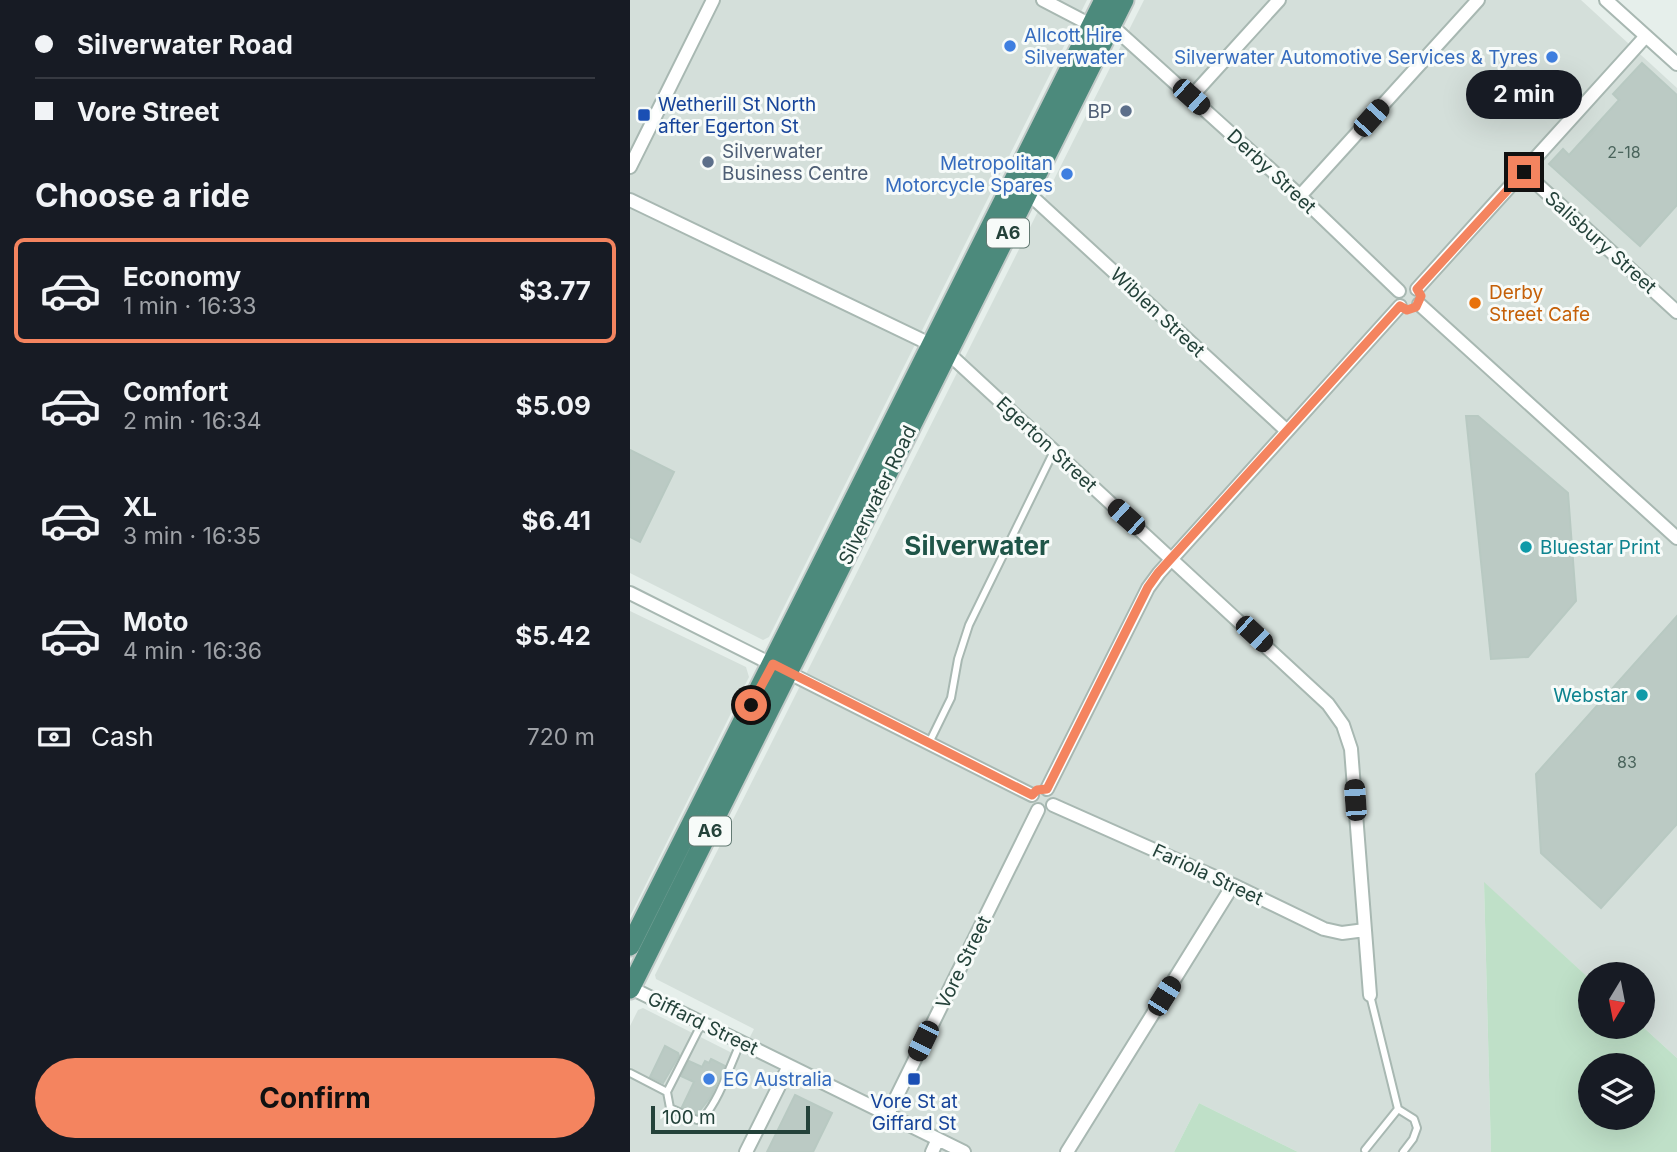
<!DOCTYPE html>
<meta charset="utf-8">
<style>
:root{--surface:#171b24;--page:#242831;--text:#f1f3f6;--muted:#9ea1a6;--line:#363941;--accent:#f4845f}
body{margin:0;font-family:Inter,sans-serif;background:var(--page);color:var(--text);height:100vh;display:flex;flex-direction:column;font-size:26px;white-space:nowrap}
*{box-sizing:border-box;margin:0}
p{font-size:23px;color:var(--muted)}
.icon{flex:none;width:38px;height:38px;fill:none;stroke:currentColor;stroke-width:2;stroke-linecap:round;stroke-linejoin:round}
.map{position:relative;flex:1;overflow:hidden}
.details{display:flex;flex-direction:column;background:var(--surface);width:630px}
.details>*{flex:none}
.top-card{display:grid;align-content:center;height:154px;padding:0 35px;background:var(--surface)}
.needle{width:46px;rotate:190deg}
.controls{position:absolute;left:948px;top:962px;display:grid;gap:14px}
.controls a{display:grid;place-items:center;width:77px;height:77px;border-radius:50%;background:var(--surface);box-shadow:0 7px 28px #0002;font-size:35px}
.scale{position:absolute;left:21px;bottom:18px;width:159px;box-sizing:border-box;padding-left:7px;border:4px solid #24423a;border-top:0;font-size:19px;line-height:24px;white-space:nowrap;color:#24423a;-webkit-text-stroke:5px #f7fbf9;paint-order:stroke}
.end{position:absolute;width:32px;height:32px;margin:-16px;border:9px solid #f4845f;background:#111;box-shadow:0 0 0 4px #111}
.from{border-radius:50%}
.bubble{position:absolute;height:49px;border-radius:24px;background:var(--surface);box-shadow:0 7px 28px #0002;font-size:23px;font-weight:700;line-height:49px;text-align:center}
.car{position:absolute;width:21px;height:42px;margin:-21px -10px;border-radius:9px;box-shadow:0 0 5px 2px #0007;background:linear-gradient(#222 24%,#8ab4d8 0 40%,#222 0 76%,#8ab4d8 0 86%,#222 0)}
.top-card b{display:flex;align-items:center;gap:24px;height:66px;font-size:26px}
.top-card b+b{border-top:2px solid var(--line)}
.top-card i{width:18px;height:18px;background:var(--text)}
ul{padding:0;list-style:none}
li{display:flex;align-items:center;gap:21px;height:105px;margin:0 14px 10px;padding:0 21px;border:4px solid transparent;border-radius:10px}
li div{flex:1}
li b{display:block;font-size:26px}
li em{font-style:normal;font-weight:700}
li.selected{border-color:var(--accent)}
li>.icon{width:63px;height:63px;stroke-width:1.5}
h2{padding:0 35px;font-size:32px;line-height:84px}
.pay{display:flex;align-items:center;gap:18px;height:77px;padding:0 35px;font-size:26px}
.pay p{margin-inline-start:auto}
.cta{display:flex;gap:14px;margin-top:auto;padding:14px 35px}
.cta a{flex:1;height:80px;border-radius:42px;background:var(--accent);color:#111;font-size:28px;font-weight:700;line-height:80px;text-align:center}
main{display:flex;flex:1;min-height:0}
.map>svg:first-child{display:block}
</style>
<main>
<section class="details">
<div class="top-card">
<b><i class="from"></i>Silverwater Road</b>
<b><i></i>Vore Street</b>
</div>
<h2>Choose a ride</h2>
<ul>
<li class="selected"><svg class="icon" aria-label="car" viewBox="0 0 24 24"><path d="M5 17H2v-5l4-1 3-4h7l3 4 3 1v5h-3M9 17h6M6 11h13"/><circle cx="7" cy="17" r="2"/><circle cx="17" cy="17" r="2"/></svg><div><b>Economy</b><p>1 min · 16:33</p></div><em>$3.77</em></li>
<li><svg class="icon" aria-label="car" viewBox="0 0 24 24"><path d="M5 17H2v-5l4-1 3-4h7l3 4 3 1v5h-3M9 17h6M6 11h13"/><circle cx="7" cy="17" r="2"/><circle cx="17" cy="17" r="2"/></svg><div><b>Comfort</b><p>2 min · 16:34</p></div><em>$5.09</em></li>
<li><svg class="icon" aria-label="car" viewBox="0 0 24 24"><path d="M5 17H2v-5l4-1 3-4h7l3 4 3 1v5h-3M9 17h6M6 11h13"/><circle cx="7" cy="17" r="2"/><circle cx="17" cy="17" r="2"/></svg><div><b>XL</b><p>3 min · 16:35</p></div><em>$6.41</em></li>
<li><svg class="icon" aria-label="car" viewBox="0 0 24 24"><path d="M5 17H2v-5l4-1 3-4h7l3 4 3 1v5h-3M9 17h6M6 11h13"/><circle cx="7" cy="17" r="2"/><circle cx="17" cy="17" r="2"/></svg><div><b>Moto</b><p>4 min · 16:36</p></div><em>$5.42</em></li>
</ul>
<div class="pay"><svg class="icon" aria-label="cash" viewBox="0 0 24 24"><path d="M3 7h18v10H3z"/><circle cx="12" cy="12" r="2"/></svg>Cash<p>720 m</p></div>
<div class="cta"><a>Confirm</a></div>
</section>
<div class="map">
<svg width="1047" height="1152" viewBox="0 0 1047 1152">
<rect width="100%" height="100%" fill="#e6efeb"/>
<path fill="#d4dfda" d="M0 0H457L139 637 133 640 0 573Z
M514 0H951L1047 88V1058L1013 1027V975H961V980L854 883 861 1152H668L569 1103 544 1152H0V1026L8 1010 13 1008 110 1057 124 1029 26 979 25 975Z
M0 611 116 667 119 677 0 916Z"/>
<path fill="#bfe0c8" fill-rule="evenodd" d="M854 882 961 980V1027H1013L1047 1058V1152H861ZM961 1066H1013V1118H961Z
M569 1103 668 1152H544Z"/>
<path fill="#bbcac4" stroke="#b8c9c2" stroke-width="2" d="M1012 63 1047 95V205L1010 246 919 164 933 149 939 155 989 100 983 94Z
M836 416H848L938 493 946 601 898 657 861 659Z
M0 450 44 472 10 542 0 537Z
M1047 616V824L971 908 911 853 906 774Z
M35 1046 48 1053 49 1056 33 1083 20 1077Z
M81 1059 95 1066 80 1098 67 1114 52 1107 64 1082 51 1076 59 1061 72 1067 75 1061 79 1063Z
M165 1095 202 1113 183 1152H137Z"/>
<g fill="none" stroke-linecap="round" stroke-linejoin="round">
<g stroke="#a8b8b2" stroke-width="10">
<path id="service" d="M299 743 321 698 328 659 339 625 424 451
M740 995 768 1109
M0 1073 37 1092 72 1023
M37 1092 40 1108 67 1120 73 1118C91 1097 99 1067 111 1042
M735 1150 768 1109 784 1119 787 1128 783 1139 773 1152"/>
</g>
<g stroke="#a8b8b2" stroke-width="16">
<path id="minor" d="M413 0 461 25
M976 0 1047 64
M482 26 670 196 769 291
M561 97 649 0
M0 167 83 0
M894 172 1047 312
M398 193 657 431
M670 196 848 0
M0 200 302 345
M787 289 1016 36
M789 304 1047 538
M318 353 698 704 713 725 721 749 740 995
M0 593 402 795
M417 789 518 588 529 573 770 306
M423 805 603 885 694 929 712 933 735 930
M1 988 334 1152
M258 1114 408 810
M116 1152 159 1066
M302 1152 308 1139
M437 1152 603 885"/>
</g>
<g stroke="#c2cac8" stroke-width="23">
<path id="trunk" d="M0 946 474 0
M0 989 494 0"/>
</g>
<use href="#service" stroke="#fff" stroke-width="6"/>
<use href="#minor" stroke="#fff" stroke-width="12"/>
<use href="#trunk" stroke="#4c8a7c" stroke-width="19"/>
</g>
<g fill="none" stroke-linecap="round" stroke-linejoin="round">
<path stroke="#f4845f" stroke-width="9" d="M121 705 143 664 402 795 407 790 417 789 518 587 528 573 770 306 777 310 786 307 791 296 787 289 894 172"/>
</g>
<g fill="#3f7fe0" stroke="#f7fbf9" stroke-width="2.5">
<circle cx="380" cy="46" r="7"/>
<circle cx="922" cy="57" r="7"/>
<circle cx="437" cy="174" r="7"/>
<circle cx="79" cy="1079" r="7"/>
</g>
<g fill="#5c6f8a" stroke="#f7fbf9" stroke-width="2.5">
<circle cx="496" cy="111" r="7"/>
<circle cx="78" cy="162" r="7"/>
</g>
<g fill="#1a4fb4" stroke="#f7fbf9" stroke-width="2.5">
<rect x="7" y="108" width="14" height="14" rx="3.5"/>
<rect x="277" y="1072" width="14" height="14" rx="3.5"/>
</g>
<circle fill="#e8710a" stroke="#f7fbf9" stroke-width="2.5" cx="845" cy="303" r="7"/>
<g fill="#0f9aa8" stroke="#f7fbf9" stroke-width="2.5">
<circle cx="896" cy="547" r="7"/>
<circle cx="1012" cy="695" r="7"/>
</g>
<g text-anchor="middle" stroke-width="6" stroke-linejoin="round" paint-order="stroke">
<g font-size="16" fill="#4a645c">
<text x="994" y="158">2-18</text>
<text x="997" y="768">83</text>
</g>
<g fill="#f7fbf9" stroke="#637a73" stroke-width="2">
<rect x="357" y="218.5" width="42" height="29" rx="5"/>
<rect x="59" y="816.5" width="42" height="29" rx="5"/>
</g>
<g font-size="18" font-weight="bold" fill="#24423a">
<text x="378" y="239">A6</text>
<text x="80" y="837">A6</text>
</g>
<g font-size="19" fill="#366cbe" stroke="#f7fbf9" text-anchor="start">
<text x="394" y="42">Allcott Hire<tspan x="394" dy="22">Silverwater</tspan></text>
<text x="908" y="64" text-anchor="end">Silverwater Automotive Services &amp; Tyres</text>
<text x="423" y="170" text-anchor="end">Metropolitan<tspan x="423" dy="22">Motorcycle Spares</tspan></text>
<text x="93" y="1086">EG Australia</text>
</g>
<g font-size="19" fill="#164399" stroke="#f7fbf9" text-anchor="start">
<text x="28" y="111">Wetherill St North<tspan x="28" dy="22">after Egerton St</tspan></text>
<text x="284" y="1108" text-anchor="middle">Vore St at<tspan x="284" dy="22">Giffard St</tspan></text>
</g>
<g font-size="19" fill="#4e5e75" stroke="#f7fbf9" text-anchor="end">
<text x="482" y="118">BP</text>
<text x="92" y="158" text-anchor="start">Silverwater<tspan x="92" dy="22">Business Centre</tspan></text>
</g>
<g font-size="19" fill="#24423a" stroke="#f7fbf9">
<text transform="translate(642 171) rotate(43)" y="7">Derby Street</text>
<text transform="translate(971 242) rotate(42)" y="7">Salisbury Street</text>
<text transform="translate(528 312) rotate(43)" y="7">Wiblen Street</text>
<text transform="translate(417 444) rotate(43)" y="7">Egerton Street</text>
<text transform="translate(247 495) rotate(-64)" y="7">Silverwater Road</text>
<text transform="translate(578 874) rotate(25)" y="7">Fariola Street</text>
<text transform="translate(333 962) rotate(-64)" y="7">Vore Street</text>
<text transform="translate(73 1023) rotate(26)" y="7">Giffard Street</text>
</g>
<g font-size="19" fill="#c56008" stroke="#f7fbf9" text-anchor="start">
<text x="859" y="299">Derby<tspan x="859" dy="22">Street Cafe</tspan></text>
</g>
<g font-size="19" fill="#0d838f" stroke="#f7fbf9" text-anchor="start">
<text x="910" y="554">Bluestar Print</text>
<text x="998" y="702" text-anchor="end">Webstar</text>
</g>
<g font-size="26" font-weight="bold" fill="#1f5548" stroke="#f7fbf9">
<text x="347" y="555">Silverwater</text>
</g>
</g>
</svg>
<div class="controls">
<a><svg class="needle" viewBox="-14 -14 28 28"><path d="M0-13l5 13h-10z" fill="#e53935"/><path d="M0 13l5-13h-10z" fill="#9ea1a6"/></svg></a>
<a><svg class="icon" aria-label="layers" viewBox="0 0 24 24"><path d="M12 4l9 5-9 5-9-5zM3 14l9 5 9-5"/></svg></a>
</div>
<div class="scale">100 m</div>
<i class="end from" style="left:121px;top:705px"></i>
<i class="end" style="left:894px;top:172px"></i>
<div class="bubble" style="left:836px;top:70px;width:116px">2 min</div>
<i class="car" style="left:561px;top:97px;rotate:132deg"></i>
<i class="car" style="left:741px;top:118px;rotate:42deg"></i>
<i class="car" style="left:496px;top:517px;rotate:312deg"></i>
<i class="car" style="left:624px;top:634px;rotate:133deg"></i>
<i class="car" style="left:725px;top:800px;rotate:356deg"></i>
<i class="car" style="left:534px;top:996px;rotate:32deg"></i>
<i class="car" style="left:293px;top:1041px;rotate:206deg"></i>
</div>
</main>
